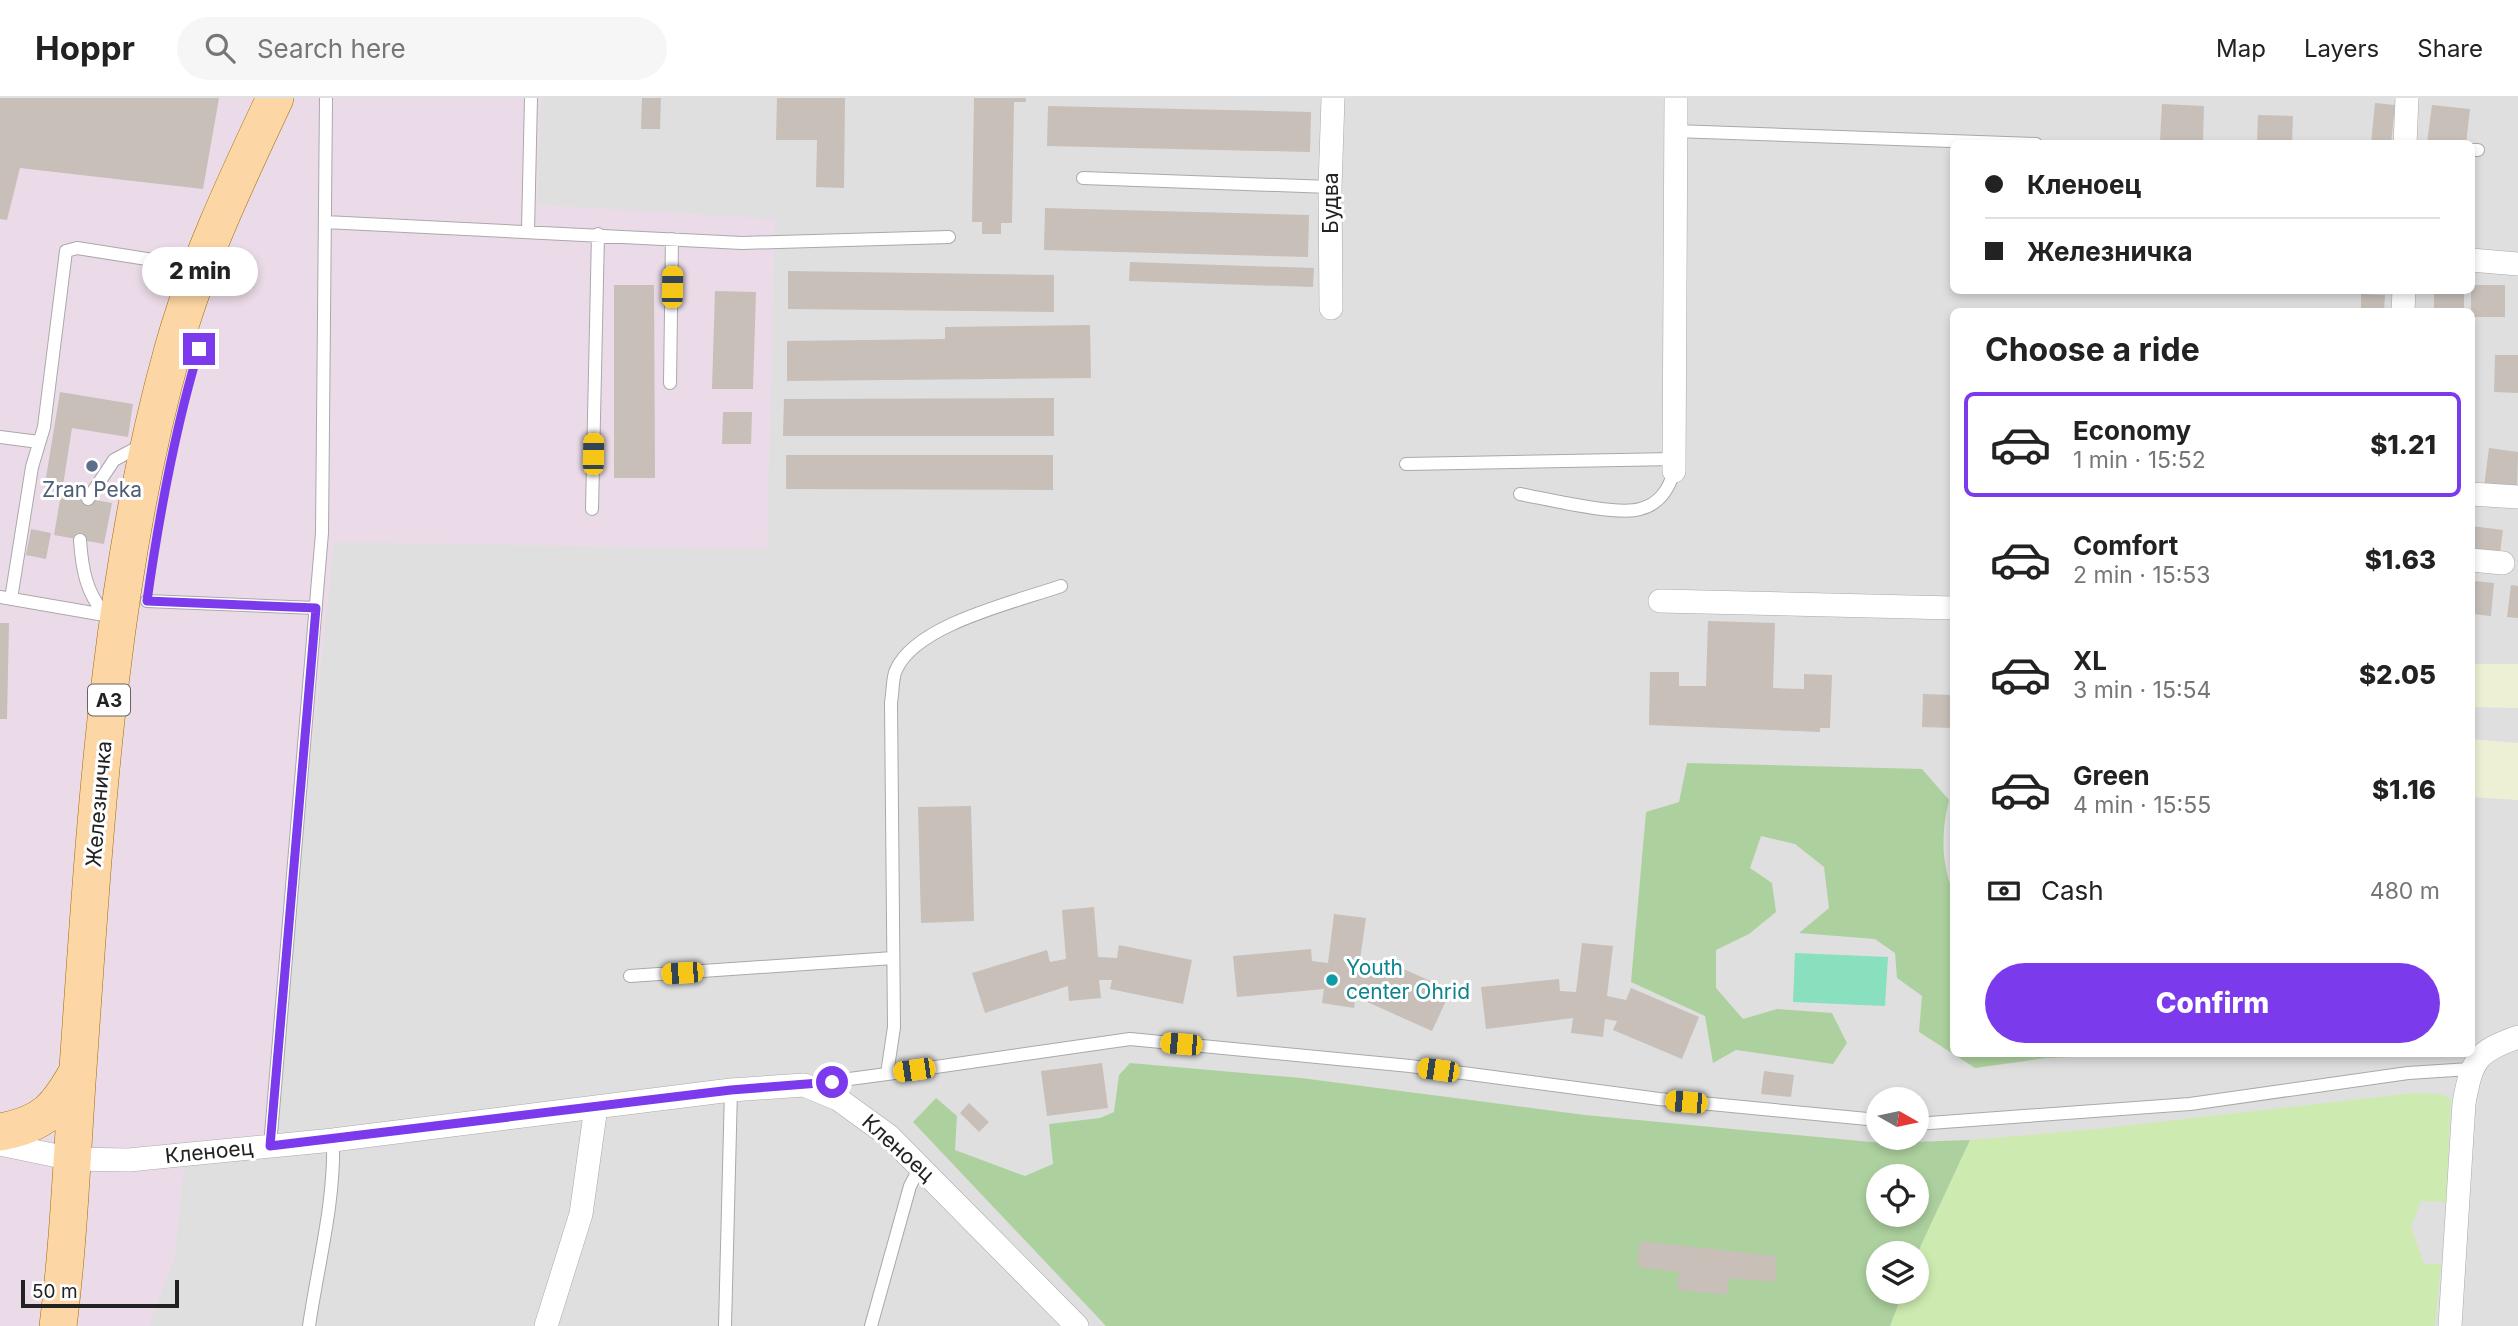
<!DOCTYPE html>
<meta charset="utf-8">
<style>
:root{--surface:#fff;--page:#f6f6f6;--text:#222;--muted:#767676;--line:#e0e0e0;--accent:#7c3aed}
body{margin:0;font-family:Inter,sans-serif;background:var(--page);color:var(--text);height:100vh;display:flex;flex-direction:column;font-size:26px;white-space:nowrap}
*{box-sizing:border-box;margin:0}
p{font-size:23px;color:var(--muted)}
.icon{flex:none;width:38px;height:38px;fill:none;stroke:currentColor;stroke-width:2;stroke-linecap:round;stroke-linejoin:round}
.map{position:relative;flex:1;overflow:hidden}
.panel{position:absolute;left:1950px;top:210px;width:525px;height:749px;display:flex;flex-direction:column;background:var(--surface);border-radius:10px;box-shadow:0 4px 10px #0003}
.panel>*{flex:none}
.top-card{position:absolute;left:1950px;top:42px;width:525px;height:154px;border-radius:10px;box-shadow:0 4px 10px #0003;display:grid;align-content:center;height:154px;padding:0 35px;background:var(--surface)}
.needle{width:46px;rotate:99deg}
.tools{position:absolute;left:1866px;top:989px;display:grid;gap:14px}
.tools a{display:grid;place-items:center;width:63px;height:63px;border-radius:50%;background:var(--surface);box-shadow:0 4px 10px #0003;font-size:35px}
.scale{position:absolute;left:21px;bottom:18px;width:158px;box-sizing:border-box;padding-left:7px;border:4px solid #222;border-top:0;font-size:19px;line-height:24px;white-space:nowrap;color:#222;-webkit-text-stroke:5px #fff;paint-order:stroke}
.end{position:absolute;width:32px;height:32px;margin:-16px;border:9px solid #7c3aed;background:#fff;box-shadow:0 0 0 4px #fff}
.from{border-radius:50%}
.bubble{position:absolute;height:49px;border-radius:24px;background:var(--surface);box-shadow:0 4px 10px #0003;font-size:23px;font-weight:800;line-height:49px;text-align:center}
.car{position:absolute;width:21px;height:42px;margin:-21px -10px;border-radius:9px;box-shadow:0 0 5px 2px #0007;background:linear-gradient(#f5c518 24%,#345 0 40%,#f5c518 0 76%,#345 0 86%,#f5c518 0)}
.top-card b{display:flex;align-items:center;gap:24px;height:66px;font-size:26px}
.top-card b+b{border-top:2px solid var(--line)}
.top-card i{width:18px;height:18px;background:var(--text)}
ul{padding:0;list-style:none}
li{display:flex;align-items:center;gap:21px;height:105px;margin:0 14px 10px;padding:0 21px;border:4px solid transparent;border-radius:10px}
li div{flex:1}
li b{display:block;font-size:26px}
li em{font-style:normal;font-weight:800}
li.on{border-color:var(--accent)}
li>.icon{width:63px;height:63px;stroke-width:1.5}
h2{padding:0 35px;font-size:32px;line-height:84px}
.pay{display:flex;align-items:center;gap:18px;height:77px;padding:0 35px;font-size:26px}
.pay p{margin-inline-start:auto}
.button{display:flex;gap:14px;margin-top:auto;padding:14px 35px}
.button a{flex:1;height:80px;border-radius:42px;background:var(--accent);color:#fff;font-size:28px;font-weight:800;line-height:80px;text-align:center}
header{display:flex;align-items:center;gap:42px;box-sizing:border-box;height:98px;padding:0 35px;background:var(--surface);border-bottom:2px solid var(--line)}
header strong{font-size:33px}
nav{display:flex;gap:38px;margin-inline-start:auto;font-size:24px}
.search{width:490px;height:63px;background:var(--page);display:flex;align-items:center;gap:18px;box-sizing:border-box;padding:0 24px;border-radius:38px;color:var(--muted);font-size:26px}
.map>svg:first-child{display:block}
</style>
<header>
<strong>Hoppr</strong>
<div class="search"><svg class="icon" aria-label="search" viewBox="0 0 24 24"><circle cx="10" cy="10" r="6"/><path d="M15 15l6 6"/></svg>Search here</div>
<nav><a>Map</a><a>Layers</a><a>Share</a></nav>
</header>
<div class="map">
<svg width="2518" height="1228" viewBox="0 0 2518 1228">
<rect width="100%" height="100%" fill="#f2efe9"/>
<path fill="#e0dfdf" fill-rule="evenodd" d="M0 0H2518V1228H0ZM1953 46H2471V192H1953ZM1953 214H2471V956H1953ZM1878 1001H1916V1040H1878ZM1878 1078H1916V1116H1878ZM1878 1155H1916V1194H1878Z"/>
<path fill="#ebdbe8" d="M0 0H541L537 107 775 121 767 451 334 444 270 1048 185 1056 175 1158 149 1228H0Z"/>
<path fill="#eef0d5" d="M2471 566H2518V610L2471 609Z
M2471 641 2518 645V702L2471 699Z"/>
<path fill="#cdebb0" d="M2414 995 2441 996 2451 1001 2446 1104 2421 1103 2411 1129 2424 1166H2441L2435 1228H1890L1903 1194H1916V1158L1970 1042 2097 1031Z"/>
<path fill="#add19e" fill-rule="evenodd" d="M1687 665 1922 671 1949 702C1941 735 1941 762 1953 795V956H2139L2046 960 1975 970 1919 934 1922 898 1897 880 1895 855 1875 841 1799 835 1829 810 1824 769 1795 746 1761 738 1750 770 1772 785 1776 814 1749 836 1716 852V890L1743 921 1777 911 1832 915 1847 945 1833 966 1736 952 1713 965 1705 918 1631 884 1646 714 1679 704Z
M1130 965 1301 980 1585 1017 1882 1045 1970 1042 1916 1158V1155H1878V1194H1903L1890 1228H1106L913 1024 936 1000 957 1018 955 1052 1025 1078 1053 1066 1049 1026 1100 1020 1114 1014 1119 977ZM1878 1078H1916V1116H1878Z"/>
<path fill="#88e0be" d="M1795 855 1888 859 1885 908 1793 904Z"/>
<path fill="#c7bfb8" d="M0 0H219L203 91 20 70 7 122 0 121Z
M642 0H661L660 31H641Z
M777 0H845L844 90 816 89 817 42H776Z
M974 0H1026V4H1014L1012 125H1001V136H982V124H972Z
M2375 5 2395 7 2391 46H2371Z
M2162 6 2204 8 2203 44 2160 43Z
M2432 7 2470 11 2466 46 2427 45Z
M1048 8 1311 14 1310 54 1047 48Z
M2258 17 2293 18 2292 46 2257 45Z
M1045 110 1309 117 1308 159 1044 152Z
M1130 164 1314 170 1313 189 1129 183Z
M788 173 1054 177V214L788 211Z
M614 187H654L655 380H614Z
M2471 187H2505V219H2471Z
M2434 192H2464V214H2434Z
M715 193 756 194 753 291H712Z
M2361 196 2385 197 2384 214H2361Z
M1090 227 1091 280 787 283V243L945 241V229Z
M2495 257H2518V295L2494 294Z
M60 294 133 306 128 339 72 330 62 394 44 392Z
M1054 300V338H783L784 301Z
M723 314H752L751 346H722Z
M2489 350 2518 354 2517 392 2484 388Z
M786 357H1053V392L786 391Z
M61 396 112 405 104 446 54 437Z
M2471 428 2503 432 2499 463 2471 459Z
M31 431 51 435 46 461 26 457Z
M2475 483 2494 485 2491 518 2472 516Z
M2511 487 2518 488V520L2507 519Z
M1708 523 1775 525 1773 590 1804 591V576L1832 577 1830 630H1820V634L1649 627 1650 574H1679V588H1706Z
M0 525H9L7 621H0Z
M1923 596 1953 597V630L1922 629Z
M971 708 974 823 921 825 918 709Z
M1094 809 1098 859 1117 860 1119 847 1192 862 1183 906 1110 891 1112 882H1099L1101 900 1069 903 1068 888 985 915 972 875 1047 852 1050 864 1066 861 1062 812Z
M1334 816 1366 820 1359 869 1378 874 1383 862 1451 892 1432 933 1365 903 1368 895 1356 892 1354 910 1322 905 1324 891 1237 899 1233 858 1311 851 1312 863 1328 865Z
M1582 845 1613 848 1607 898 1626 902 1631 890 1699 919 1682 961 1613 932 1617 923 1605 921 1603 939 1571 935 1573 920 1486 931 1481 889 1559 881 1560 893 1576 894Z
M1102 965 1108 1010 1047 1018 1041 973Z
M1764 973 1794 977 1791 999 1761 996Z
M969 1005 989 1024 979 1034 960 1015Z
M1640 1143 1777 1158 1775 1184 1729 1180 1727 1197 1677 1192 1679 1174 1637 1169Z"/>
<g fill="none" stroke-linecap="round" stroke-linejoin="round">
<g stroke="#a9a9a9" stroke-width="14">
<path id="service" d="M1675 33 2036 46
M2471 52H2478
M1083 80 1330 89
M325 124 742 145 949 139
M528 132 531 0
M670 285 672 141
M0 339 39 344
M1406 366 1674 361
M1520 396C1547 401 1617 418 1640 411 1660 406 1669 391 1674 373
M88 401 114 362 144 346
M592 411 598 136
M80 442C82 471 86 494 105 517
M0 499 116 519
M11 501 32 369 44 329 66 153 77 150 198 169
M147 503 316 510
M630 878 893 860
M887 976 1130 941 1410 968 1659 1001 1878 1022
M812 986 887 976 894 929 891 604C893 595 892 580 896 572 916 526 1016 504 1061 488
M1916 1026 2190 1006 2408 975 2470 971
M270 1048 322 435 326 0
M309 1228C318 1166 335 1104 333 1042
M725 1228 731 992
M871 1228 910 1088 920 1069"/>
</g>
<g stroke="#a9a9a9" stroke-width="24">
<path id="minor" d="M2405 46 2407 0
M2471 162 2518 166
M1331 210 1330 89 1333 0
M2403 214 2404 192
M1674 373 1676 0
M2471 396 2518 399
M2471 462 2503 465
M1660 503 1953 510
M0 1046 72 1061 129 1062 333 1042 731 992 804 987 838 1001 889 1038 1077 1228
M546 1228 581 1116 596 1009
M2450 1228 2464 1005C2472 963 2475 954 2518 939"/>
</g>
<g stroke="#a06b00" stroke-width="38">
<path id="primary" d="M0 1034C44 1026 57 1011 78 973
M58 1228C69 1142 72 1056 78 970 95 730 108 484 173 251 197 165 237 81 275 0"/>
</g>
<use href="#service" stroke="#fff" stroke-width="12"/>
<use href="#minor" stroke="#fff" stroke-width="23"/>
<use href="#primary" stroke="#fcd6a4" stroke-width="37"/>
</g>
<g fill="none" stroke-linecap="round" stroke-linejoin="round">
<path stroke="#7c3aed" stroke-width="9" d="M199 251C174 334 159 418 147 503L316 510 270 1048 731 992 832 984"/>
</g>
<circle fill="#5c6f8a" stroke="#fff" stroke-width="2.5" cx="92" cy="368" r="7"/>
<circle fill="#0f9aa8" stroke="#fff" stroke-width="2.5" cx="1332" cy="882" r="7"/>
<g text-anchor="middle" stroke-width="6" stroke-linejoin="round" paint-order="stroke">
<rect fill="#fff" stroke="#646464" stroke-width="2" x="88" y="586.5" width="42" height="31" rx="5"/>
<g font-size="19" font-weight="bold" fill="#222">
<text x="109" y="609">A3</text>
</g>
<g font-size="21" fill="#222" stroke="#fff">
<text transform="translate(1331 105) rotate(-90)" y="7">Будва</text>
<text transform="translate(99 706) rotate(-85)" y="7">Железничка</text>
<text transform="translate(898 1050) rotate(42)" y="7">Кленоец</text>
<text transform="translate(209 1054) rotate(-6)" y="7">Кленоец</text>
</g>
<g font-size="21" fill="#4e5e75" stroke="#fff">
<text x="92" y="399">Zran Peka</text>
</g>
<g font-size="21" fill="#0d838f" stroke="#fff" text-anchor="start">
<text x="1346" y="877">Youth<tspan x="1346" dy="24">center Ohrid</tspan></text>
</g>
</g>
</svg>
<div class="tools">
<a><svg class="needle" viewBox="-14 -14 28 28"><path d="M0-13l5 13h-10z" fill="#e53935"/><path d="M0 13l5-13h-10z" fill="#767676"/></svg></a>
<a><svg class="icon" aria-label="locate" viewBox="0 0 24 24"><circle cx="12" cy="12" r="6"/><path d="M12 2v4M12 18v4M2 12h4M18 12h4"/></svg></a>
<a><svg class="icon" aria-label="layers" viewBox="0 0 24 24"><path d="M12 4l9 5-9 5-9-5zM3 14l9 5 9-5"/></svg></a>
</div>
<div class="scale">50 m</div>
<i class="end from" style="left:832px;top:984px"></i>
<i class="end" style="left:199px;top:251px"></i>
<div class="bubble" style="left:142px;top:149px;width:116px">2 min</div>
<i class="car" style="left:672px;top:189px;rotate:1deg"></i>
<i class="car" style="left:593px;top:356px;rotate:1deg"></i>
<i class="car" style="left:682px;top:875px;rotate:266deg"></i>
<i class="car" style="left:1181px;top:946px;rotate:275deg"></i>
<i class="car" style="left:914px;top:972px;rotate:262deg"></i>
<i class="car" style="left:1438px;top:972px;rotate:278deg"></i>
<i class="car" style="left:1686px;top:1004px;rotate:275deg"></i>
<div class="top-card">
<b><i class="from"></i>Кленоец</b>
<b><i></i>Железничка</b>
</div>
<section class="panel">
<h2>Choose a ride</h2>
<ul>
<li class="on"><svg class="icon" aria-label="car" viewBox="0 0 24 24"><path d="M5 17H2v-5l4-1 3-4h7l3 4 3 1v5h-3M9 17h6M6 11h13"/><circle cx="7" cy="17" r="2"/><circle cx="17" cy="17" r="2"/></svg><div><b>Economy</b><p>1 min · 15:52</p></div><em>$1.21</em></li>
<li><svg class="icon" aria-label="car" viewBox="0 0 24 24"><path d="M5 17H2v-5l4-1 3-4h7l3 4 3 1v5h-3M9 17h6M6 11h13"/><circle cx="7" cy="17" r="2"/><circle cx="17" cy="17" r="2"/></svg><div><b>Comfort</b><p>2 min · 15:53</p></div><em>$1.63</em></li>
<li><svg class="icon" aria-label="car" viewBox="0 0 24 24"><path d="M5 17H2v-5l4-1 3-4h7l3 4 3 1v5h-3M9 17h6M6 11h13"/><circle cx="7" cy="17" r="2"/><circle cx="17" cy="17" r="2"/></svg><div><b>XL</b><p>3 min · 15:54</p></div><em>$2.05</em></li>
<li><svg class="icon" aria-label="car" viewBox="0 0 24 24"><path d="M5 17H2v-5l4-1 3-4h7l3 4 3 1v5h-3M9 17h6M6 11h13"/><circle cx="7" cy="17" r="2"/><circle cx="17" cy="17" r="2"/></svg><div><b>Green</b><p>4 min · 15:55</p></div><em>$1.16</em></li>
</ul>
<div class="pay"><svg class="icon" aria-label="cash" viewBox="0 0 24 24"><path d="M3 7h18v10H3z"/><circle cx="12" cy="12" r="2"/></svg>Cash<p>480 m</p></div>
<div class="button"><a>Confirm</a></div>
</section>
</div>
